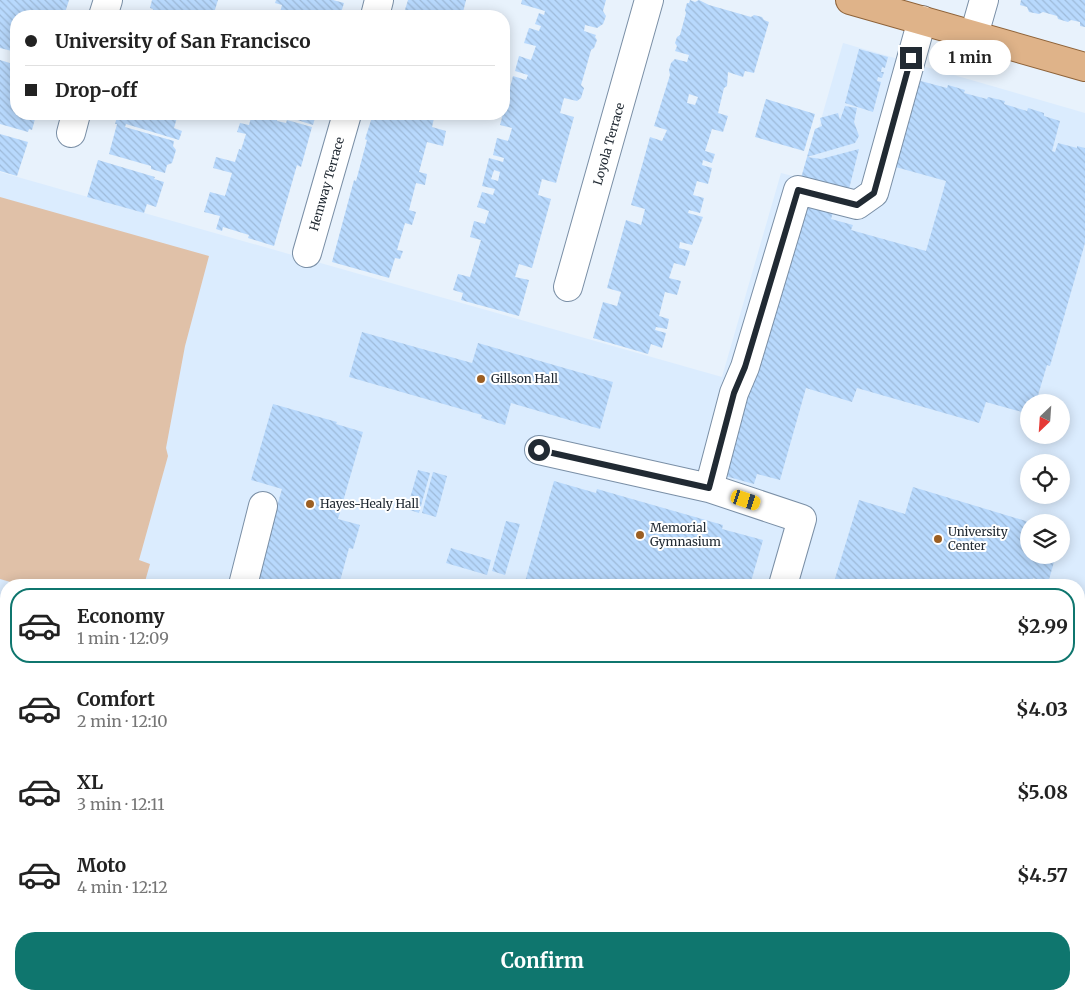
<!DOCTYPE html>
<meta charset="utf-8">
<style>
:root{--surface:#fff;--page:#f6f6f6;--text:#222;--muted:#767676;--line:#e0e0e0;--accent:#0f766e}
body{margin:0;font-family:Merriweather,serif;background:var(--page);color:var(--text);height:100vh;display:flex;flex-direction:column;font-size:19px;white-space:nowrap}
*{box-sizing:border-box;margin:0}
p{font-size:16px;color:var(--muted)}
.icon{flex:none;width:28px;height:28px;fill:none;stroke:currentColor;stroke-width:2;stroke-linecap:round;stroke-linejoin:round}
.map{position:relative;flex:1;overflow:hidden}
.side{position:absolute;left:0px;top:579px;width:1085px;height:421px;display:flex;flex-direction:column;background:var(--surface);border-radius:20px 20px 0 0;box-shadow:0 2px 12px #0003}
.side>*{flex:none}
.guide{position:absolute;left:10px;top:10px;width:500px;height:110px;border-radius:20px;box-shadow:0 2px 12px #0003;display:grid;align-content:center;height:110px;padding:0 15px;background:var(--surface)}
.needle{width:32px;rotate:205deg}
.controls{position:absolute;left:1020px;top:394px;display:grid;gap:10px}
.controls a{display:grid;place-items:center;width:50px;height:50px;border-radius:50%;background:var(--surface);box-shadow:0 2px 12px #0003;font-size:25px}
.end{position:absolute;width:22px;height:22px;margin:-11px;border:6px solid #212a33;background:#fff;box-shadow:0 0 0 2px #fff}
.from{border-radius:50%}
.bubble{position:absolute;height:35px;border-radius:18px;background:var(--surface);box-shadow:0 2px 12px #0003;font-size:16px;font-weight:700;line-height:35px;text-align:center}
.car{position:absolute;width:15px;height:30px;margin:-15px -8px;border-radius:6px;box-shadow:0 0 4px 1px #0007;background:linear-gradient(#f5c518 24%,#345 0 40%,#f5c518 0 76%,#345 0 86%,#f5c518 0)}
.guide b{display:flex;align-items:center;gap:18px;height:48px;font-size:19px}
.guide b+b{border-top:1px solid var(--line)}
.guide i{width:12px;height:12px;background:var(--text)}
ul{padding:9px 0 0;list-style:none}
li{display:flex;align-items:center;gap:15px;height:75px;margin:0 10px 8px;padding:0 5px;border:2px solid transparent;border-radius:20px}
li div{flex:1}
li b{display:block;font-size:19px}
li em{font-style:normal;font-weight:700}
li.on{border-color:var(--accent)}
li>.icon{width:45px;height:45px;stroke-width:1.5}
.button{display:flex;gap:10px;margin-top:auto;padding:10px 15px}
.button a{flex:1;height:58px;border-radius:20px;background:var(--accent);color:#fff;font-size:20px;font-weight:700;line-height:58px;text-align:center}
.map>svg:first-child{display:block}
</style>
<div class="map">
<svg width="1085" height="999" viewBox="0 0 1085 999">
<defs>
<pattern id="building-back-hatch" width="6" height="6" patternUnits="userSpaceOnUse" patternTransform="scale(1.25)"><rect width="6" height="6" fill="#b8d9fd"/><path d="M-1 5l2 2M0 0l6 6M5-1l2 2" fill="none" stroke="#9ebad9"/></pattern>
</defs>
<rect width="100%" height="100%" fill="#e8f2fc"/>
<path fill="#dbecfe" fill-rule="evenodd" d="M843 43 1085 113V930L1079 929V585H6V621L0 619V172L722 377 781 173 804 179ZM1029 402H1061V435H1029ZM1029 462H1061V495H1029ZM1029 522H1061V555H1029Z"/>
<path fill="#e0c1a8" d="M0 197 209 256 185 346 166 448 168 456 139 560 150 564 144 585H21L0 579Z"/>
<path fill="url(#building-back-hatch)" fill-rule="evenodd" d="M0 0H69L64 16H16V52L0 48Z
M152 0H218L213 16 201 15 200 16H163L152 13 153 9 150 8Z
M276 0H333L344 3 340 16H279L282 5 275 3Z
M408 0H466L463 12 473 15V16H415L404 13Z
M522 0H606L603 11 606 16 603 24 597 28 585 25 584 31 596 35 595 37 597 40 594 48 591 50 586 68 581 85 584 88 581 98 577 101 564 98 560 113 574 117 556 183 542 179 538 195 551 199 532 268 519 264 515 277 529 280 519 316 461 300 463 293 453 290 458 274 470 277 481 240 470 237 474 221 485 224 489 211 477 207 482 192 493 195 495 189 482 186 489 158 503 162 504 158 493 155 497 138 508 141 510 135 512 128 500 125 513 76 526 80 528 75 515 71 519 56 531 60 536 46 524 43 529 28 539 31 541 26 535 24 539 13 544 15 545 11 521 4ZM494 170 500 172 498 181 491 179Z
M690 0 695 2 699 0 709 5 751 17 754 15 762 17 764 20 769 22 754 73 745 71 743 77 728 72 727 86 724 88 718 113 728 116 723 132 712 129 705 151 715 154 712 163 703 160 702 165 712 168 708 184 697 181 693 195 704 198 700 213 689 210 688 213 703 217 692 245 680 242 679 248 690 251 685 266 674 263 669 278 681 281 677 295 665 292 659 316 669 319 667 329 656 327 655 330 666 333 662 348 651 344 648 354 593 338 603 302 617 306 621 292 607 288 626 220 641 225 645 209 631 205 650 137 662 141 667 130 654 126 670 75 669 70 671 63 675 59 687 62 689 55 675 51 677 46 675 43 677 37 680 35 686 13 685 10 687 3H689ZM689 94 698 97 695 105 687 103Z
M1021 0H1085V27L1080 26V22L1071 20 1068 22 1058 19 1057 16 1043 12 1039 14 1029 12 1027 7 1020 5Z
M859 49 888 57 885 68 882 67 881 72H884L882 78 878 77 877 81 881 82 873 112 845 103Z
M16 53V114H33L32 118 35 119 32 130 29 129 28 132 0 124V60L13 64Z
M917 80 947 88 948 85 965 90 964 93 987 99 988 97 1005 101 1004 104 1027 111 1028 108 1044 113V116L1060 121 1052 151 1055 152 1058 143 1077 148V146L1085 148V243L1050 366 1047 365 1036 402H1029V414L986 402 979 423 857 388 852 402 806 388 780 480 757 474 754 484 725 476 723 464 803 200 834 209 831 219 853 225 851 230 926 251 946 181 892 166Z
M766 99 815 114 804 151 755 137Z
M845 106 857 108 854 122 859 136 855 143 807 157 815 129 822 126 820 118 838 113 840 120Z
M118 114H178L174 128 182 131 179 140 126 124 125 127 174 141 173 146 176 150 172 163 167 165 165 173 151 169V166L109 154 117 124H115Z
M252 114H266L278 117 277 121 286 123 287 120 312 127 301 167 297 165 274 246 248 238 249 235 223 227 222 231 216 229 220 216 204 212 210 192 225 196 232 173 213 168 216 157 235 162 239 149 241 150 246 134 237 132 240 123 249 125Z
M293 114H316L313 125 291 118Z
M373 114H435L432 127 446 131 443 146 427 142 419 172 427 174 425 185 416 183 409 210 416 212 412 225 405 223 397 250 403 251 400 259 395 258 389 278 332 262 354 180 356 181 367 140 365 139Z
M0 134 28 142 17 176 0 171Z
M859 149 848 193 801 178 807 157 821 159Z
M98 160 155 177 154 179 164 182 156 207 147 204 144 213 87 197Z
M362 332 472 363 478 343 613 382 600 429 511 403 505 425 481 418 482 415 349 377Z
M273 404 337 422 336 424 363 432 338 519 360 525 353 549 349 548 339 585H254L282 489 251 480Z
M418 470 430 473 419 513 407 509Z
M433 472 447 476 436 517 422 513Z
M554 481 596 493 597 489 723 525 722 529 763 540 750 585H524Z
M913 487 1029 522V555H1056L1048 583 1033 578 1032 583 1038 585H833L859 500 905 514Z
M506 521 520 524 505 575 492 571Z
M451 548 491 560 487 575 446 563Z
M0 725 6 727V815L1 836Z
M1079 794 1085 796V881L1079 880Z
M0 984 6 986V994H39L56 999H0Z
M205 994H289L287 999H203Z
M369 994H454L453 999H384Z
M546 994H635L634 999H544Z
M706 994H794L793 999H704Z
M887 994H958L975 998 886 999Z"/>
<g fill="none" stroke-linecap="round" stroke-linejoin="round">
<g stroke="#7a8fa6" stroke-width="30">
<path id="minor" d="M103 16 108 0
M375 16 379 0
M974 35 984 0
M71 133 76 114
M307 253 347 114
M568 287 649 0
M539 450 709 488 802 519 783 585
M709 488 734 393 745 367 798 190 857 205 874 193 922 20
M243 585 263 506
M0 669 6 671
M1079 976 1085 978
M160 999 162 994
M502 999 504 994
M845 999 847 994"/>
</g>
<g stroke="#8e6238" stroke-width="30">
<path id="major" d="M850 0 1085 67"/>
</g>
<use href="#minor" stroke="#fff" stroke-width="28"/>
<use href="#major" stroke="#dfb389" stroke-width="28"/>
</g>
<g fill="none" stroke-linecap="round" stroke-linejoin="round">
<path stroke="#212a33" stroke-width="6" d="M539 450 709 488 734 393 745 367 798 190 857 205 874 193 911 58"/>
</g>
<g fill="#9c5f23" stroke="#fff" stroke-width="2">
<circle cx="481" cy="379" r="5"/>
<circle cx="310" cy="504" r="5"/>
<circle cx="640" cy="535" r="5"/>
<circle cx="938" cy="539" r="5"/>
</g>
<g text-anchor="middle" stroke-width="4" stroke-linejoin="round" paint-order="stroke">
<g font-size="12" fill="#212a33" stroke="#fff">
<text transform="translate(609 144) rotate(-74)" y="4">Loyola Terrace</text>
<text transform="translate(327 184) rotate(-74)" y="4">Hemway Terrace</text>
</g>
<g font-size="12" fill="#212a33" stroke="#fff" text-anchor="start">
<text x="491" y="383">Gillson Hall</text>
<text x="320" y="508">Hayes-Healy Hall</text>
<text x="650" y="532">Memorial<tspan x="650" dy="14">Gymnasium</tspan></text>
<text x="948" y="536">University<tspan x="948" dy="14">Center</tspan></text>
</g>
</g>
</svg>
<div class="controls">
<a><svg class="needle" viewBox="-14 -14 28 28"><path d="M0-13l5 13h-10z" fill="#e53935"/><path d="M0 13l5-13h-10z" fill="#767676"/></svg></a>
<a><svg class="icon" aria-label="locate" viewBox="0 0 24 24"><circle cx="12" cy="12" r="6"/><path d="M12 2v4M12 18v4M2 12h4M18 12h4"/></svg></a>
<a><svg class="icon" aria-label="layers" viewBox="0 0 24 24"><path d="M12 4l9 5-9 5-9-5zM3 14l9 5 9-5"/></svg></a>
</div>
<i class="end from" style="left:539px;top:450px"></i>
<i class="end" style="left:911px;top:58px"></i>
<div class="bubble" style="left:929px;top:40px;width:82px">1 min</div>
<i class="car" style="left:746px;top:500px;rotate:108deg"></i>
<div class="guide">
<b><i class="from"></i>University of San Francisco</b>
<b><i></i>Drop-off</b>
</div>
<section class="side">
<ul>
<li class="on"><svg class="icon" aria-label="car" viewBox="0 0 24 24"><path d="M5 17H2v-5l4-1 3-4h7l3 4 3 1v5h-3M9 17h6M6 11h13"/><circle cx="7" cy="17" r="2"/><circle cx="17" cy="17" r="2"/></svg><div><b>Economy</b><p>1 min · 12:09</p></div><em>$2.99</em></li>
<li><svg class="icon" aria-label="car" viewBox="0 0 24 24"><path d="M5 17H2v-5l4-1 3-4h7l3 4 3 1v5h-3M9 17h6M6 11h13"/><circle cx="7" cy="17" r="2"/><circle cx="17" cy="17" r="2"/></svg><div><b>Comfort</b><p>2 min · 12:10</p></div><em>$4.03</em></li>
<li><svg class="icon" aria-label="car" viewBox="0 0 24 24"><path d="M5 17H2v-5l4-1 3-4h7l3 4 3 1v5h-3M9 17h6M6 11h13"/><circle cx="7" cy="17" r="2"/><circle cx="17" cy="17" r="2"/></svg><div><b>XL</b><p>3 min · 12:11</p></div><em>$5.08</em></li>
<li><svg class="icon" aria-label="car" viewBox="0 0 24 24"><path d="M5 17H2v-5l4-1 3-4h7l3 4 3 1v5h-3M9 17h6M6 11h13"/><circle cx="7" cy="17" r="2"/><circle cx="17" cy="17" r="2"/></svg><div><b>Moto</b><p>4 min · 12:12</p></div><em>$4.57</em></li>
</ul>
<div class="button"><a>Confirm</a></div>
</section>
</div>
